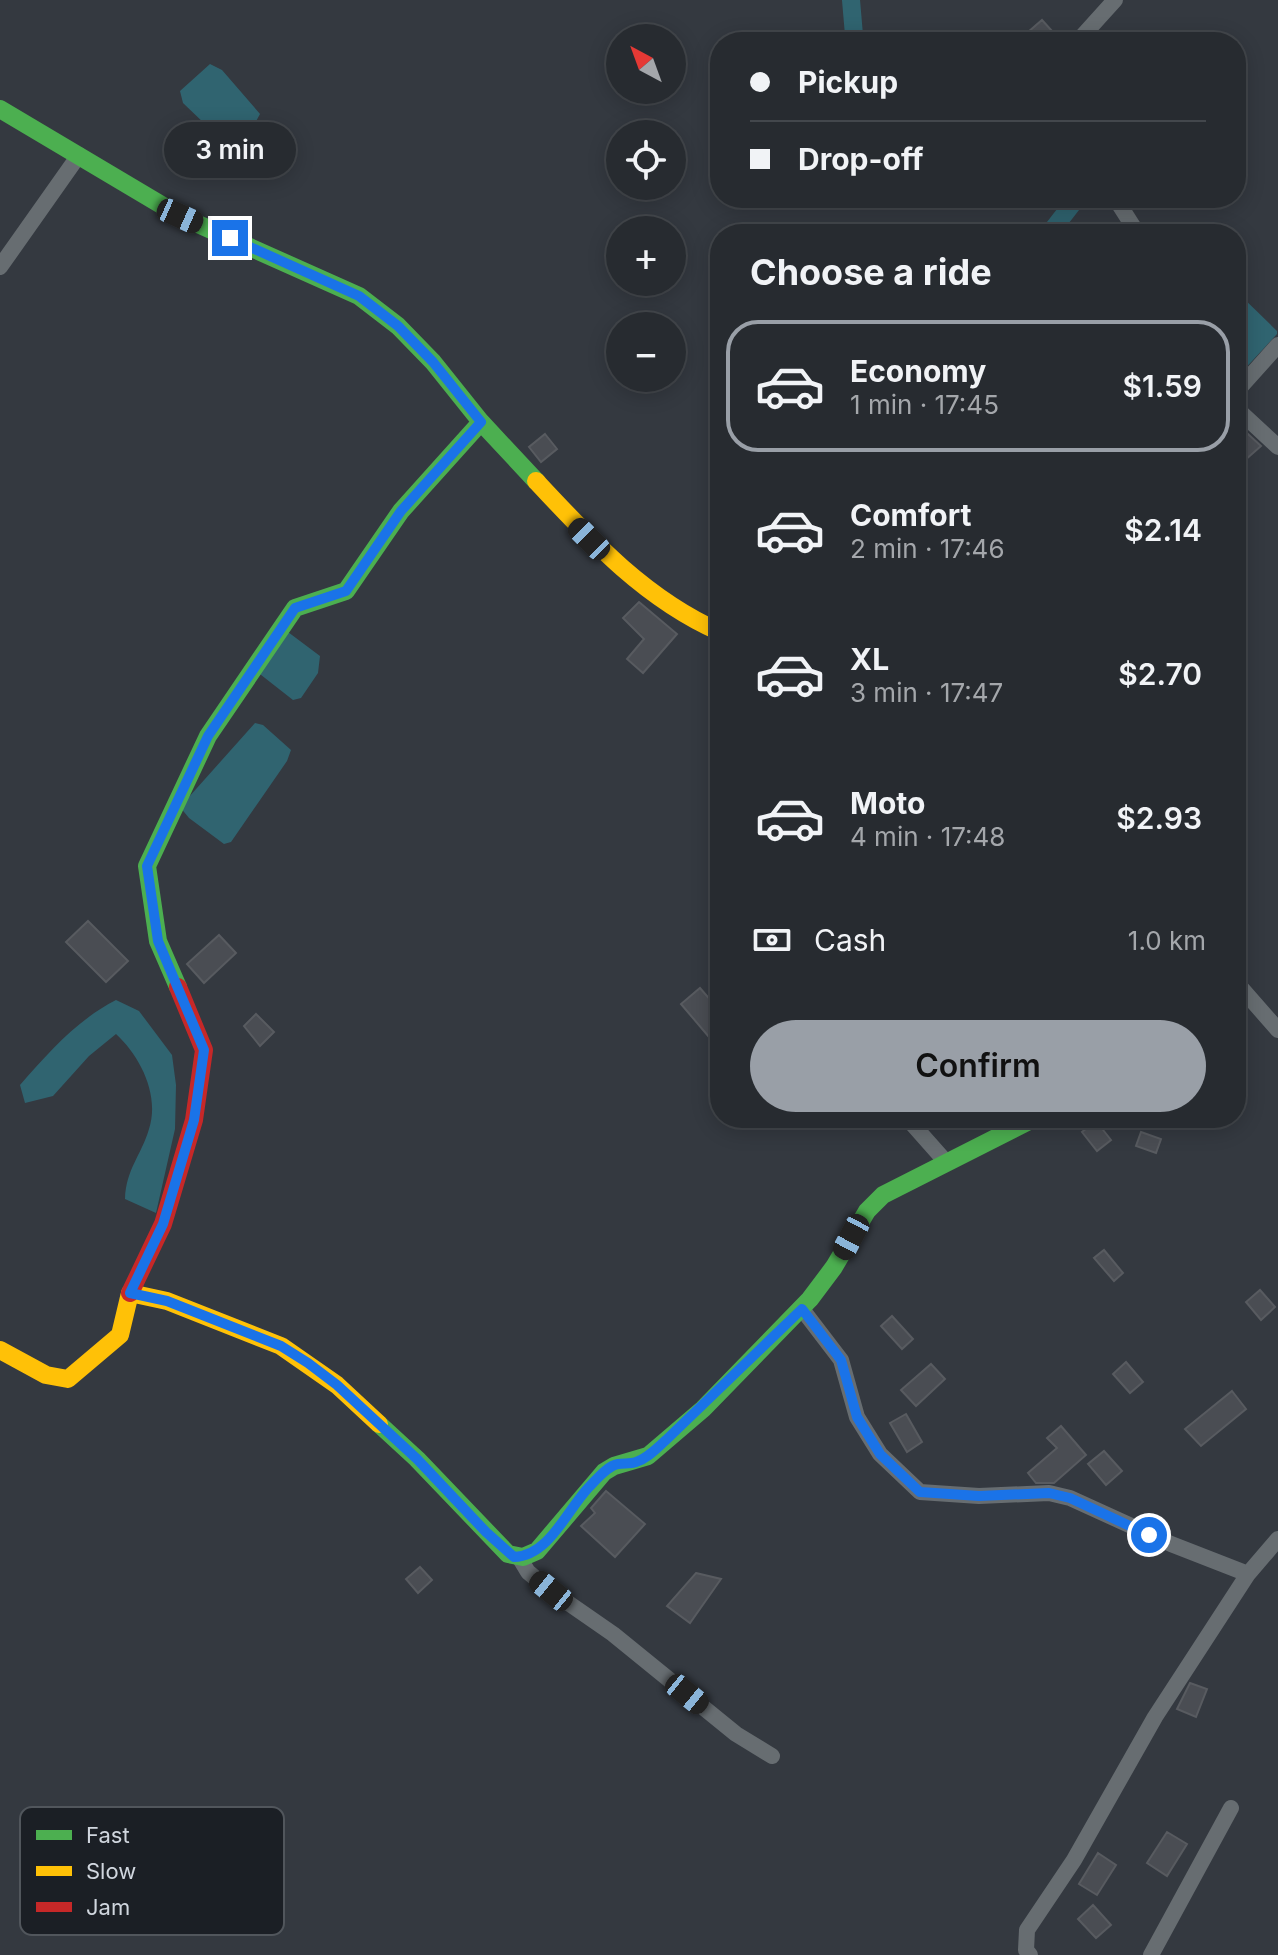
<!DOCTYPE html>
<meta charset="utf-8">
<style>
:root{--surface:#272b30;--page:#33373c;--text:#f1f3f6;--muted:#a4a7ab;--line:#43474c;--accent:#999fa7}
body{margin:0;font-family:Inter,sans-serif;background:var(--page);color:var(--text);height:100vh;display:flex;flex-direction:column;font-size:30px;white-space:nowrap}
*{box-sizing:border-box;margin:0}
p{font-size:26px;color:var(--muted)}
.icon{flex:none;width:44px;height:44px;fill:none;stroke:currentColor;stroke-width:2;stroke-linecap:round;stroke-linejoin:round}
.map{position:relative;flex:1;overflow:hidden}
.panel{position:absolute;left:710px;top:224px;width:536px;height:904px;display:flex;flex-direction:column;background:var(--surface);border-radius:32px;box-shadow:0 4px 20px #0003,0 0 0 2px var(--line)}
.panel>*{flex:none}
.top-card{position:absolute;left:710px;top:32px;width:536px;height:176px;border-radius:32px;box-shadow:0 4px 20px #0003,0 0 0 2px var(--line);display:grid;align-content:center;height:176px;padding:0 40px;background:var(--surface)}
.needle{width:52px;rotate:319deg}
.tools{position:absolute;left:606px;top:24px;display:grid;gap:16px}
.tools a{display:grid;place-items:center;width:80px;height:80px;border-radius:50%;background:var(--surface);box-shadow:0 4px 20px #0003,0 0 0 2px var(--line);font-size:40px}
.end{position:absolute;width:36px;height:36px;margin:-18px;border:10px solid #1a73e8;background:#fff;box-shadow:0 0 0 4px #fff}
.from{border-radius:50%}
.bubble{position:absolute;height:56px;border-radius:28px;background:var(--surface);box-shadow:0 4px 20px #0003,0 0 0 2px var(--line);font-size:26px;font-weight:600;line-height:56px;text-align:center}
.car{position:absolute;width:24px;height:48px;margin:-24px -12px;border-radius:10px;box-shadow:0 0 6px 2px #0007;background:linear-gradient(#222 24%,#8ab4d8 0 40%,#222 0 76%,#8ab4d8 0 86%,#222 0)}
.top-card b{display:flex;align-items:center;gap:28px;height:76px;font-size:30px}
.top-card b+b{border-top:2px solid var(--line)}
.top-card i{width:20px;height:20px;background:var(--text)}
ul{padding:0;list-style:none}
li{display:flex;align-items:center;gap:24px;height:132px;margin:0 16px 12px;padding:0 24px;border:4px solid transparent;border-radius:32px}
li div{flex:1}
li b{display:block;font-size:30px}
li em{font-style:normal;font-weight:600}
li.on{border-color:var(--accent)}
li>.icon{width:72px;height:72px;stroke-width:1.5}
h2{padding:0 40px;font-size:36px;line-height:96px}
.pay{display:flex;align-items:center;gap:20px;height:88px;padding:0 40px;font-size:30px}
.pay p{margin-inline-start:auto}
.button{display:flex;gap:16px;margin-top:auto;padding:16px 40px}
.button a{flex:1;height:92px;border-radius:48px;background:var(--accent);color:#111;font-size:32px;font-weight:600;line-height:92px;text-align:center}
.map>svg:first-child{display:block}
</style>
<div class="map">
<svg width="1278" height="1955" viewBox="0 0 1278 1955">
<rect width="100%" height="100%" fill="#343940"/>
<path fill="#306470" d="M210 64 222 70 260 114 254 125 231 149 183 103 180 91Z
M1236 291 1277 331V334L1241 373 1236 365Z
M288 632 320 656 318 673 301 698 293 700 256 671Z
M255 723 263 725 291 750 287 761 231 842 224 844 189 818 180 807Z
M116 1000 139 1011 172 1055 176 1085 175 1129 156 1213 125 1199C126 1169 141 1156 149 1129 160 1095 140 1056 116 1034L89 1056 53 1096 25 1103 20 1085C49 1052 77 1020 116 1000Z"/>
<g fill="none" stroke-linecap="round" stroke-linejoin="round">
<path stroke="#306470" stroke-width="18" d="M851 0 854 35 861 42
M1049 234 1077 198"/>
</g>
<path fill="#4a4d53" stroke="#585b60" stroke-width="2" d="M1042 20 1062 42H1021L1027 33Z
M1236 423 1261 446 1236 468Z
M545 434 557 449 541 462 529 447Z
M639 602 677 634 643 673 627 659 644 639 623 618Z
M88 921 128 961 106 982 66 942Z
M219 935 236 953 204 983 187 964Z
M700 988 720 1011V1027L709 1037 681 1004Z
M256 1014 274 1032 260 1046 244 1026Z
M1096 1121 1111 1140 1097 1151 1082 1132Z
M1141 1132 1161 1139 1156 1153 1136 1146Z
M1104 1250 1123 1273 1114 1281 1094 1258Z
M1260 1290 1275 1307 1261 1320 1246 1302Z
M892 1316 913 1339 902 1349 881 1326Z
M1126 1362 1143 1382 1130 1393 1113 1374Z
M931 1364 945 1379 916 1406 901 1390Z
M1232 1391 1246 1409 1201 1446 1185 1429Z
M906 1414 922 1442 907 1452 890 1423Z
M1061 1426 1086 1455 1054 1483H1036L1028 1473 1057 1448 1047 1438Z
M1104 1451 1122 1471 1106 1485 1088 1464Z
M606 1491 645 1524 615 1557 581 1526 595 1513 591 1508Z
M420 1567 432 1580 418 1593 406 1579Z
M696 1573 721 1579 690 1623 667 1606Z
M1190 1683 1207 1689 1196 1717 1177 1709Z
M1167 1832 1187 1844 1167 1876 1147 1863Z
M1098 1853 1116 1865 1097 1895 1079 1884Z
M1093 1905 1111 1925 1096 1938 1078 1919Z"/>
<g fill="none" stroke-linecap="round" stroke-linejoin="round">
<path stroke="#676d71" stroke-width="16" d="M1077 42 1115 0
M1115 198 1138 234
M0 267 79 155
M1236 392 1278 345
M1236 408 1278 447
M1236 982 1278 1030
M907 1118 946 1162
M802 1309 841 1360 857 1417 880 1454 920 1492 979 1496 1049 1493 1070 1498 1171 1544 1248 1574
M519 1557 528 1572 551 1591 613 1634 736 1734 772 1756
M1030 1955 1026 1950 1027 1930 1074 1860 1155 1717 1248 1574 1278 1539
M1151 1955 1231 1808"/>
<path stroke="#4caf50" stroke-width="18" d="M0 109 180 216 359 296 398 326 433 362 481 422 536 481
M178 987 158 941 147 866 208 736 295 608 346 591 401 511 481 422
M379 1424 417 1459 508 1554 523 1557 537 1551 604 1472 614 1466 648 1456 703 1409 810 1299 834 1267 867 1211 883 1195 1035 1118"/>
<path stroke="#ffc107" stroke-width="18" d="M536 481C591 540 645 599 720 632
M0 1350 46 1375 68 1379 120 1335 130 1293 167 1301 281 1346 337 1385 379 1424"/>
<path stroke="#c62828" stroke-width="18" d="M130 1293 163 1224 194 1120 204 1050 178 987"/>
</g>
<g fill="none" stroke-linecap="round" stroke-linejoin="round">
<path stroke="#1a73e8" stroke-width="10" d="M230 238 359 296 398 326 433 362 481 422 401 511 346 591 295 608 208 736 147 866 158 941 204 1050 194 1120 163 1224 130 1293 167 1301 281 1346 308 1363 337 1385 417 1459 486 1532 514 1557C549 1556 567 1510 589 1487 597 1479 607 1466 618 1464 624 1463 630 1464 636 1462 648 1458 657 1448 666 1440L802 1309 841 1360 857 1417 880 1454 920 1492 979 1496 1049 1493 1070 1498 1149 1535"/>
</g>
<rect x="20" y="1807" width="264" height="128" rx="12" fill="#1b1f25" stroke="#51565c" stroke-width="2"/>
<rect x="36" y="1830" width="36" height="10" fill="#4caf50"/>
<rect x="36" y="1866" width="36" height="10" fill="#ffc107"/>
<rect x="36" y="1902" width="36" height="10" fill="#c62828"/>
<g font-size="22" fill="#d0d6de">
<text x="86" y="1843">Fast</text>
<text x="86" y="1879">Slow</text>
<text x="86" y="1915">Jam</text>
</g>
</svg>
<div class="tools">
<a><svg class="needle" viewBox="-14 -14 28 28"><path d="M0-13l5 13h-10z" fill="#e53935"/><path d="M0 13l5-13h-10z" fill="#a4a7ab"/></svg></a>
<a><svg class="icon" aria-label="locate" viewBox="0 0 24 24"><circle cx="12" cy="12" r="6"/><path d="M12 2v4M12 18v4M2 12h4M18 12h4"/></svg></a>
<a>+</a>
<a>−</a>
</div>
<i class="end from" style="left:1149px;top:1535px"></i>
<i class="end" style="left:230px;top:238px"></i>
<div class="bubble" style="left:164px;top:122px;width:132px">3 min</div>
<i class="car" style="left:180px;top:216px;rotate:114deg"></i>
<i class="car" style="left:589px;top:539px;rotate:315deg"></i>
<i class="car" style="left:851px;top:1237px;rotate:208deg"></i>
<i class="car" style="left:551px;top:1591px;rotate:309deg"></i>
<i class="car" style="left:687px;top:1694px;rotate:129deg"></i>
<div class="top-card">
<b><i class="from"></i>Pickup</b>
<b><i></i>Drop-off</b>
</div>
<section class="panel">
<h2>Choose a ride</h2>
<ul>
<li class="on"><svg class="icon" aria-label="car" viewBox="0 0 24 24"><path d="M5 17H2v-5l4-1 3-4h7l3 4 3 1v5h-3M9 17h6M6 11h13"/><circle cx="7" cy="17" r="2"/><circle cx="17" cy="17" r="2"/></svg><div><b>Economy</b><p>1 min · 17:45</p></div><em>$1.59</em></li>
<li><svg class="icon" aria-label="car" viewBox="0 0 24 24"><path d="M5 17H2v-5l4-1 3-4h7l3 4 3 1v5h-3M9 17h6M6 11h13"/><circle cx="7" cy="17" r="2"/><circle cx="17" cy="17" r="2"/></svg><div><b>Comfort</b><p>2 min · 17:46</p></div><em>$2.14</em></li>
<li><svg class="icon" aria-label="car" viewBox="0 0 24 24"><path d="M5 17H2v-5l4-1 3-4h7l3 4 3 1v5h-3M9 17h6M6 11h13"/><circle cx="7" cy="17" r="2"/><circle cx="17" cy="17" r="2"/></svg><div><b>XL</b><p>3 min · 17:47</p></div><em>$2.70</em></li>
<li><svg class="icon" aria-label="car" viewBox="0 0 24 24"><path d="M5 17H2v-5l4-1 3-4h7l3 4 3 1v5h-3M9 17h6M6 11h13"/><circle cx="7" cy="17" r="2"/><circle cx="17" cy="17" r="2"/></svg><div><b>Moto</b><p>4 min · 17:48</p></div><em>$2.93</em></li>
</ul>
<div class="pay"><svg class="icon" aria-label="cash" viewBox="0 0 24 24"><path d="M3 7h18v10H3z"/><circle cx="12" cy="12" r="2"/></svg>Cash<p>1.0 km</p></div>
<div class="button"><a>Confirm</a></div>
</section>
</div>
